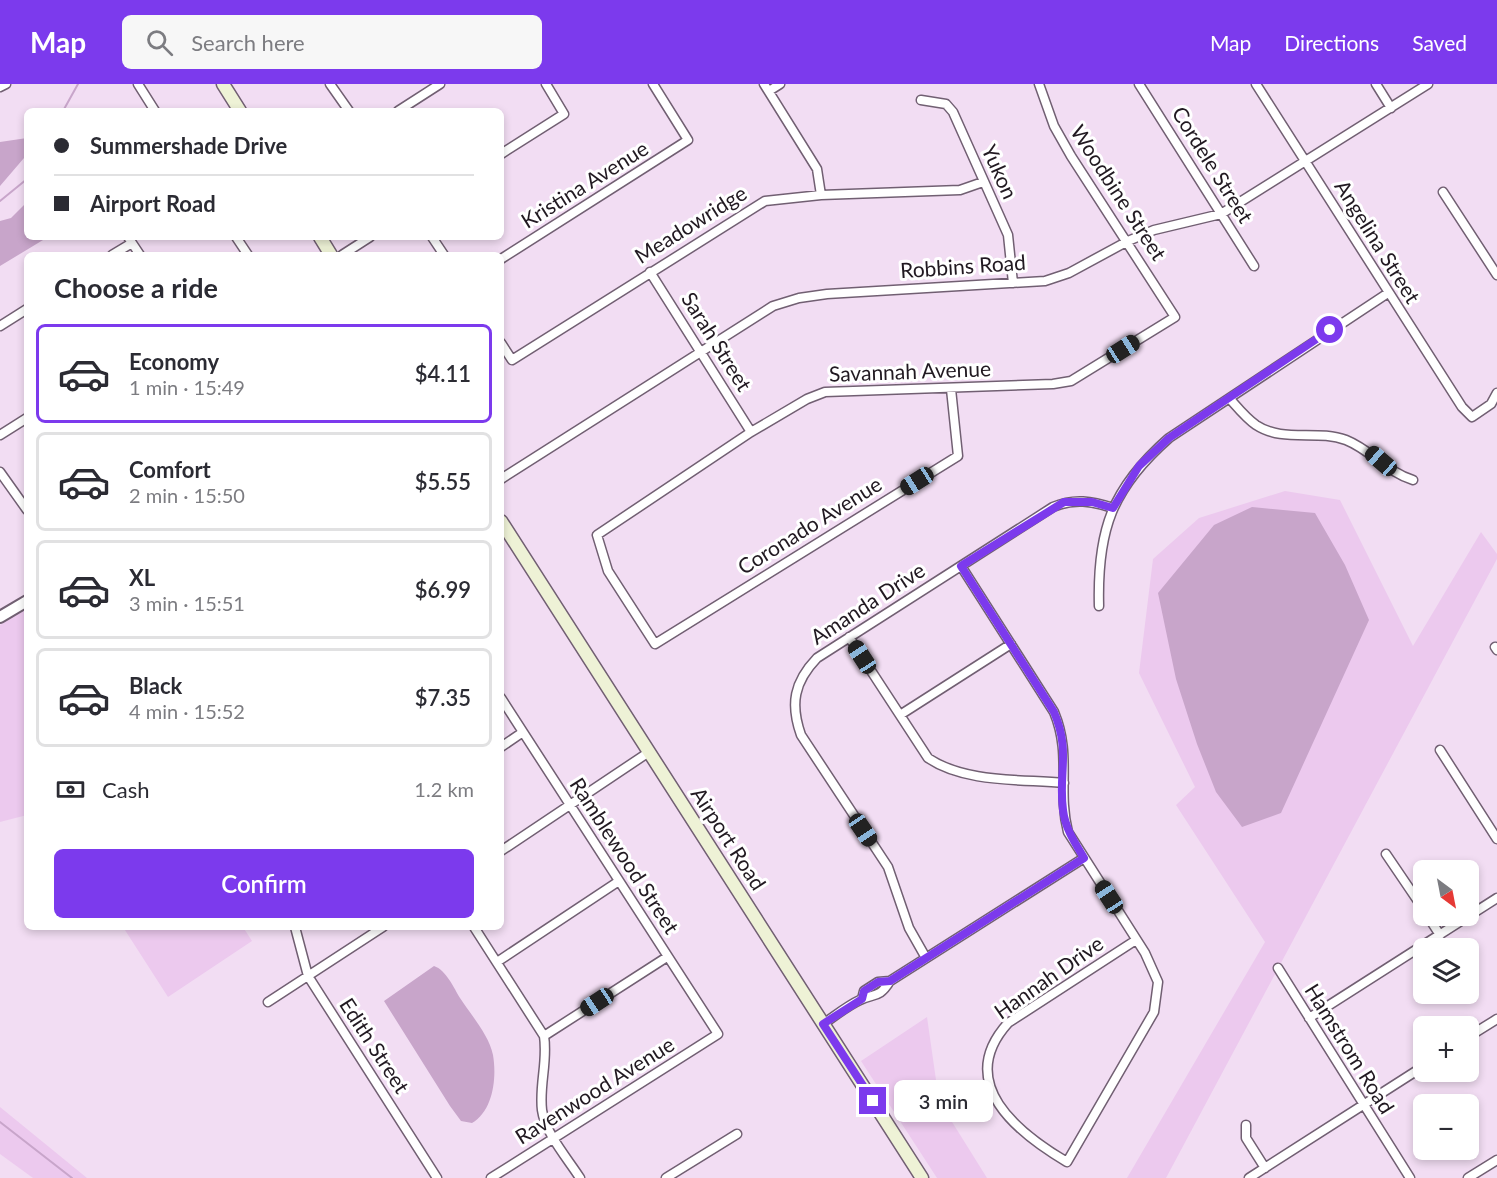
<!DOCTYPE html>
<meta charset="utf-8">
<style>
:root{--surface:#fff;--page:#f7f7f7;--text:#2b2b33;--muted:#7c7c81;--line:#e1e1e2;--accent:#7c3aed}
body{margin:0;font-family:Lato,sans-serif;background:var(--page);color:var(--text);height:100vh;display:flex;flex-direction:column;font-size:22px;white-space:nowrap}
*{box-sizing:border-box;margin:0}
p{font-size:20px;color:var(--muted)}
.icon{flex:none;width:33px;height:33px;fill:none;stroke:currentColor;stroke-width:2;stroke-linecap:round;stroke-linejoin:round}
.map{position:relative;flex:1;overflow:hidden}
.panel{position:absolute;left:24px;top:168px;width:480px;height:678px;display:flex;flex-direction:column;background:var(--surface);border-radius:9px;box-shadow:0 3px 9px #0003}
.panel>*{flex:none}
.banner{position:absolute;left:24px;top:24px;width:480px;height:132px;border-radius:9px;box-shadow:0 3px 9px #0003;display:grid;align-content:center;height:132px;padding:0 30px;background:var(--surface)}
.needle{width:39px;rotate:148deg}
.fabs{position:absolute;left:1413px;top:776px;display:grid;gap:12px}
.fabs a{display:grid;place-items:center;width:66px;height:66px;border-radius:9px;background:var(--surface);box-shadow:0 3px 9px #0003;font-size:30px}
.end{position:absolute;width:27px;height:27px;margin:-14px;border:8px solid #7c3aed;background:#fff;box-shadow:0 0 0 3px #fff}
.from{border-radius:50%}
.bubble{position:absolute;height:42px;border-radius:9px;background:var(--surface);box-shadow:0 3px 9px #0003;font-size:20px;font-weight:600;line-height:42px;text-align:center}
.car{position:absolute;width:18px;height:36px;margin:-18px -9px;border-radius:8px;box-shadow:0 0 4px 2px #0007;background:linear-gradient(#222 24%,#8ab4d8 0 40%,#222 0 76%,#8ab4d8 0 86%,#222 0)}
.banner b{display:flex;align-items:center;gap:21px;height:57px;font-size:22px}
.banner b+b{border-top:2px solid var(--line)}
.banner i{width:15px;height:15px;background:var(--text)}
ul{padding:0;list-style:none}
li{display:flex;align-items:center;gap:18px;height:99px;margin:0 12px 9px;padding:0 18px;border:3px solid var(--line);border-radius:9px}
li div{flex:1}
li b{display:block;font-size:22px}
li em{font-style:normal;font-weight:600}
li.current{border-color:var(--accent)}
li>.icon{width:54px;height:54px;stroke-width:1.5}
h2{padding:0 30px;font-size:27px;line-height:72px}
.pay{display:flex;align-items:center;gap:15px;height:66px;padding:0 30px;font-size:22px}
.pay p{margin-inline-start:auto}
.action{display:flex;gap:12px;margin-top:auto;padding:12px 30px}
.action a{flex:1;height:69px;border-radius:9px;background:var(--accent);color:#fff;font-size:24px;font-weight:600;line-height:69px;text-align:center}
header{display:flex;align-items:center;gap:36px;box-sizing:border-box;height:84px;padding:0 30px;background:var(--accent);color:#fff}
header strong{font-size:28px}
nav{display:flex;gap:33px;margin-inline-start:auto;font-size:21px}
.search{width:420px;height:54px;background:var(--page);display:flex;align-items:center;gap:15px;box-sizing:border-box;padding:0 21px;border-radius:9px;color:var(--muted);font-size:22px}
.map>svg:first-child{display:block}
</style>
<header>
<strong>Map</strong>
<div class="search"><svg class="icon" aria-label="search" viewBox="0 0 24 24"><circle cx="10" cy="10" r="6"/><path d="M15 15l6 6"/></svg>Search here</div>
<nav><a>Map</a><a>Directions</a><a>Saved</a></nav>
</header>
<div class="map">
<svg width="1497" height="1094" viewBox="0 0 1497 1094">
<rect width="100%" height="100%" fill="#f2ddf3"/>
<path fill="#ecc9ee" d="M1285 407 1340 416 1413 562 1481 448 1497 470V475L1166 1094H1127L1265 858 1176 721 1195 703 1139 589 1153 475 1199 434Z
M27 525V731L0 738V541Z
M123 843H243L252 857 168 913Z
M927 933 939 1017 987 1094H937L861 977Z
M0 1023 87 1094H33L0 1070Z"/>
<path fill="#c8a5ca" d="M27 54 24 74 0 102V58Z
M27 118V153H48L0 182V137L11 134Z
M1252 423 1315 429 1345 481 1369 536 1281 729 1242 743 1216 708 1197 660 1176 595 1158 509 1214 441Z
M434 882C446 886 454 904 460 914 471 931 489 951 493 971 497 994 493 1027 472 1039L461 1037 450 1022 384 917Z"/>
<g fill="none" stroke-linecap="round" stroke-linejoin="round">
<path stroke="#c8a5ca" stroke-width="2" d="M63 27 78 0
M0 117 27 95
M0 1038 72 1094"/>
<g stroke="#715f72" stroke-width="11">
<path id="minor" d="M138 0 155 27
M330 0 349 27
M764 0 817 85 821 111
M1139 0 1254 182
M1256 0 1462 323 1472 333 1491 320 1497 309
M1376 0 1391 24
M0 3 6 0
M769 7 780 0
M921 16 946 20 953 28 1008 151 1013 199
M398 27 440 0
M501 70 564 30 546 0
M1443 108 1497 191
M128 153 140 171
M236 153 248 171
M432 153 444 171
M112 171 132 159
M342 171 370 153
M501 175 688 56 653 0
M650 188 751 348
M0 242 27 225
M501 259 512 276 765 117 821 111 960 106 983 98
M951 305 958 372 655 560 608 487 597 451 751 348 807 315 825 308 1053 300 1071 297 1175 233 1071 72 1054 42 1039 0
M1230 315C1238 324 1246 334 1256 341 1283 359 1317 345 1346 356 1371 366 1387 388 1413 396
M0 351 27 334
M0 388 27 426
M501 395 773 222 799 214 827 210 1045 197 1069 189 1128 157 1154 146 1221 130 1428 0
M961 482 1054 628C1072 671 1057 705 1068 748L1145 869 1158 898 1154 928 1067 1078C1018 1049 954 999 1008 939L1136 856
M1099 522C1097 446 1112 404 1169 354L1388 209
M849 553 928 674C965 699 1020 695 1064 699
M1495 563 1497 566
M900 631 1011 560
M501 663 523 648
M1440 666 1497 755
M501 767 649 668
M1386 770 1424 826
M1427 831 1440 851
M295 843 308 892 437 1094
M474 843 544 952C548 977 539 1001 542 1026 545 1049 568 1075 580 1094
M926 874 909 844 888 783 801 651C790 620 794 598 817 574L1053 423C1074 414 1092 417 1113 424
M497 878 619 797
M1278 884 1410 1094
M862 915 864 907 878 898 890 897 1084 774
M268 918 383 843
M1309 934 1497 814
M823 940C835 932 847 922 860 916 874 909 879 915 890 897
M544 952 667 873
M1468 953 1497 935
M1246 1041V1054L1265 1084
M491 1094 718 950 501 614
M666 1094 737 1050
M1249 1094 1424 982
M1468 1094 1497 1076"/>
</g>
<g stroke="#715f72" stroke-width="14">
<path id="tertiary" d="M0 533 27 517"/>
</g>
<g stroke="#715f72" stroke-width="15">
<path id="secondary" d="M223 0 240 27
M320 153 331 171
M501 437 922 1094"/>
</g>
<use href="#minor" stroke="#fff" stroke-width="8"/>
<use href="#tertiary" stroke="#fff" stroke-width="10"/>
<use href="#secondary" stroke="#eef2d6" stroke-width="12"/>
</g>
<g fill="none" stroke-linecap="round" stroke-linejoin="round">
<path stroke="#7c3aed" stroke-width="8" d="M873 1017 823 940 862 915 864 907 878 898 890 897 1084 774C1075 759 1065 744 1063 726 1058 688 1071 668 1054 628L961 482 1064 418H1092L1113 424 1139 382 1169 354 1330 246"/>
</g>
<g text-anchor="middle" stroke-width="6" stroke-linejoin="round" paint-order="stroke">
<g font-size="21" fill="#211921" stroke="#fff">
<text transform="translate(1212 81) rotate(58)" y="7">Cordele Street</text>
<text transform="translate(999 88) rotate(66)" y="7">Yukon</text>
<text transform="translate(585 101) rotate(-32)" y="7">Kristina Avenue</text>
<text transform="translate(1118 109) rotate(57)" y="7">Woodbine Street</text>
<text transform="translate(691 141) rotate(-32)" y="7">Meadowridge</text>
<text transform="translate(1377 158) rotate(58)" y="7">Angelina Street</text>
<text transform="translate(963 183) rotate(-4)" y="7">Robbins Road</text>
<text transform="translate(716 258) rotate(58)" y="7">Sarah Street</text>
<text transform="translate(910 288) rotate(-2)" y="7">Savannah Avenue</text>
<text transform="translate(810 442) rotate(-32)" y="7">Coronado Avenue</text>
<text transform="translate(868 520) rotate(-33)" y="7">Amanda Drive</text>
<text transform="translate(728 755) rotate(57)" y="7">Airport Road</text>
<text transform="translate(624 772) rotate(57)" y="7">Ramblewood Street</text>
<text transform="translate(1049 894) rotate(-35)" y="7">Hannah Drive</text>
<text transform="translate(374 962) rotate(57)" y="7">Edith Street</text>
<text transform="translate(1349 965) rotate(58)" y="7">Hamstrom Road</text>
<text transform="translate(595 1007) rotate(-32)" y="7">Ravenwood Avenue</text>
</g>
</g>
</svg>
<div class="fabs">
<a><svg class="needle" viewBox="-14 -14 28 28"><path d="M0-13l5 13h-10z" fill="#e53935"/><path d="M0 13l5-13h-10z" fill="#7c7c81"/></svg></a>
<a><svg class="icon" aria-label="layers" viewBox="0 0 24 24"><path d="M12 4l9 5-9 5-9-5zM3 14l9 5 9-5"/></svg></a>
<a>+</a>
<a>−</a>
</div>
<i class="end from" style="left:1330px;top:246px"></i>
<i class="end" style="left:873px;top:1017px"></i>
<div class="bubble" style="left:894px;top:996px;width:99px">3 min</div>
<i class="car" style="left:1123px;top:265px;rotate:58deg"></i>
<i class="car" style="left:1381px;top:377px;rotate:311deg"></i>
<i class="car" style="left:917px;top:397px;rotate:238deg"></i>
<i class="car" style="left:862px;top:573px;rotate:327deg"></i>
<i class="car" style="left:863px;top:746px;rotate:146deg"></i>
<i class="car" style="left:1109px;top:813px;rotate:327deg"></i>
<i class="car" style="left:597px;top:918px;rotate:237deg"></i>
<div class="banner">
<b><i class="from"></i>Summershade Drive</b>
<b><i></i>Airport Road</b>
</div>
<section class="panel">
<h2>Choose a ride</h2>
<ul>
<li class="current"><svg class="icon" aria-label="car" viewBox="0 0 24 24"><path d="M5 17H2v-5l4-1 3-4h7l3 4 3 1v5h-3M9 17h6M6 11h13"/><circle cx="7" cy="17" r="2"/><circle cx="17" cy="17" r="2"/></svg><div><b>Economy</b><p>1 min · 15:49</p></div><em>$4.11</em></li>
<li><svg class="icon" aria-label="car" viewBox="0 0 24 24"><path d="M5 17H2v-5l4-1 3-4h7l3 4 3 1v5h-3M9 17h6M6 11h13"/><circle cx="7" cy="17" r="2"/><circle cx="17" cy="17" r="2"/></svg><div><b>Comfort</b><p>2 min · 15:50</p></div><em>$5.55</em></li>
<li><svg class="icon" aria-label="car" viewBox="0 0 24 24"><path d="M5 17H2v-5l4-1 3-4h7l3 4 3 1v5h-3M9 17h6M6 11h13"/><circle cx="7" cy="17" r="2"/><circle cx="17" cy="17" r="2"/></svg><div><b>XL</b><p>3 min · 15:51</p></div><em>$6.99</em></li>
<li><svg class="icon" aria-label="car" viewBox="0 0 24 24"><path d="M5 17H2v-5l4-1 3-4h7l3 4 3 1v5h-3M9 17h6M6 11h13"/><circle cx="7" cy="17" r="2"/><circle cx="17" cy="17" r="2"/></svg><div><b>Black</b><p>4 min · 15:52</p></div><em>$7.35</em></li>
</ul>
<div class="pay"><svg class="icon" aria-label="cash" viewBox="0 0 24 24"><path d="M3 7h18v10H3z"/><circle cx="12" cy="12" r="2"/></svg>Cash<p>1.2 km</p></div>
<div class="action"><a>Confirm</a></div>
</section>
</div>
